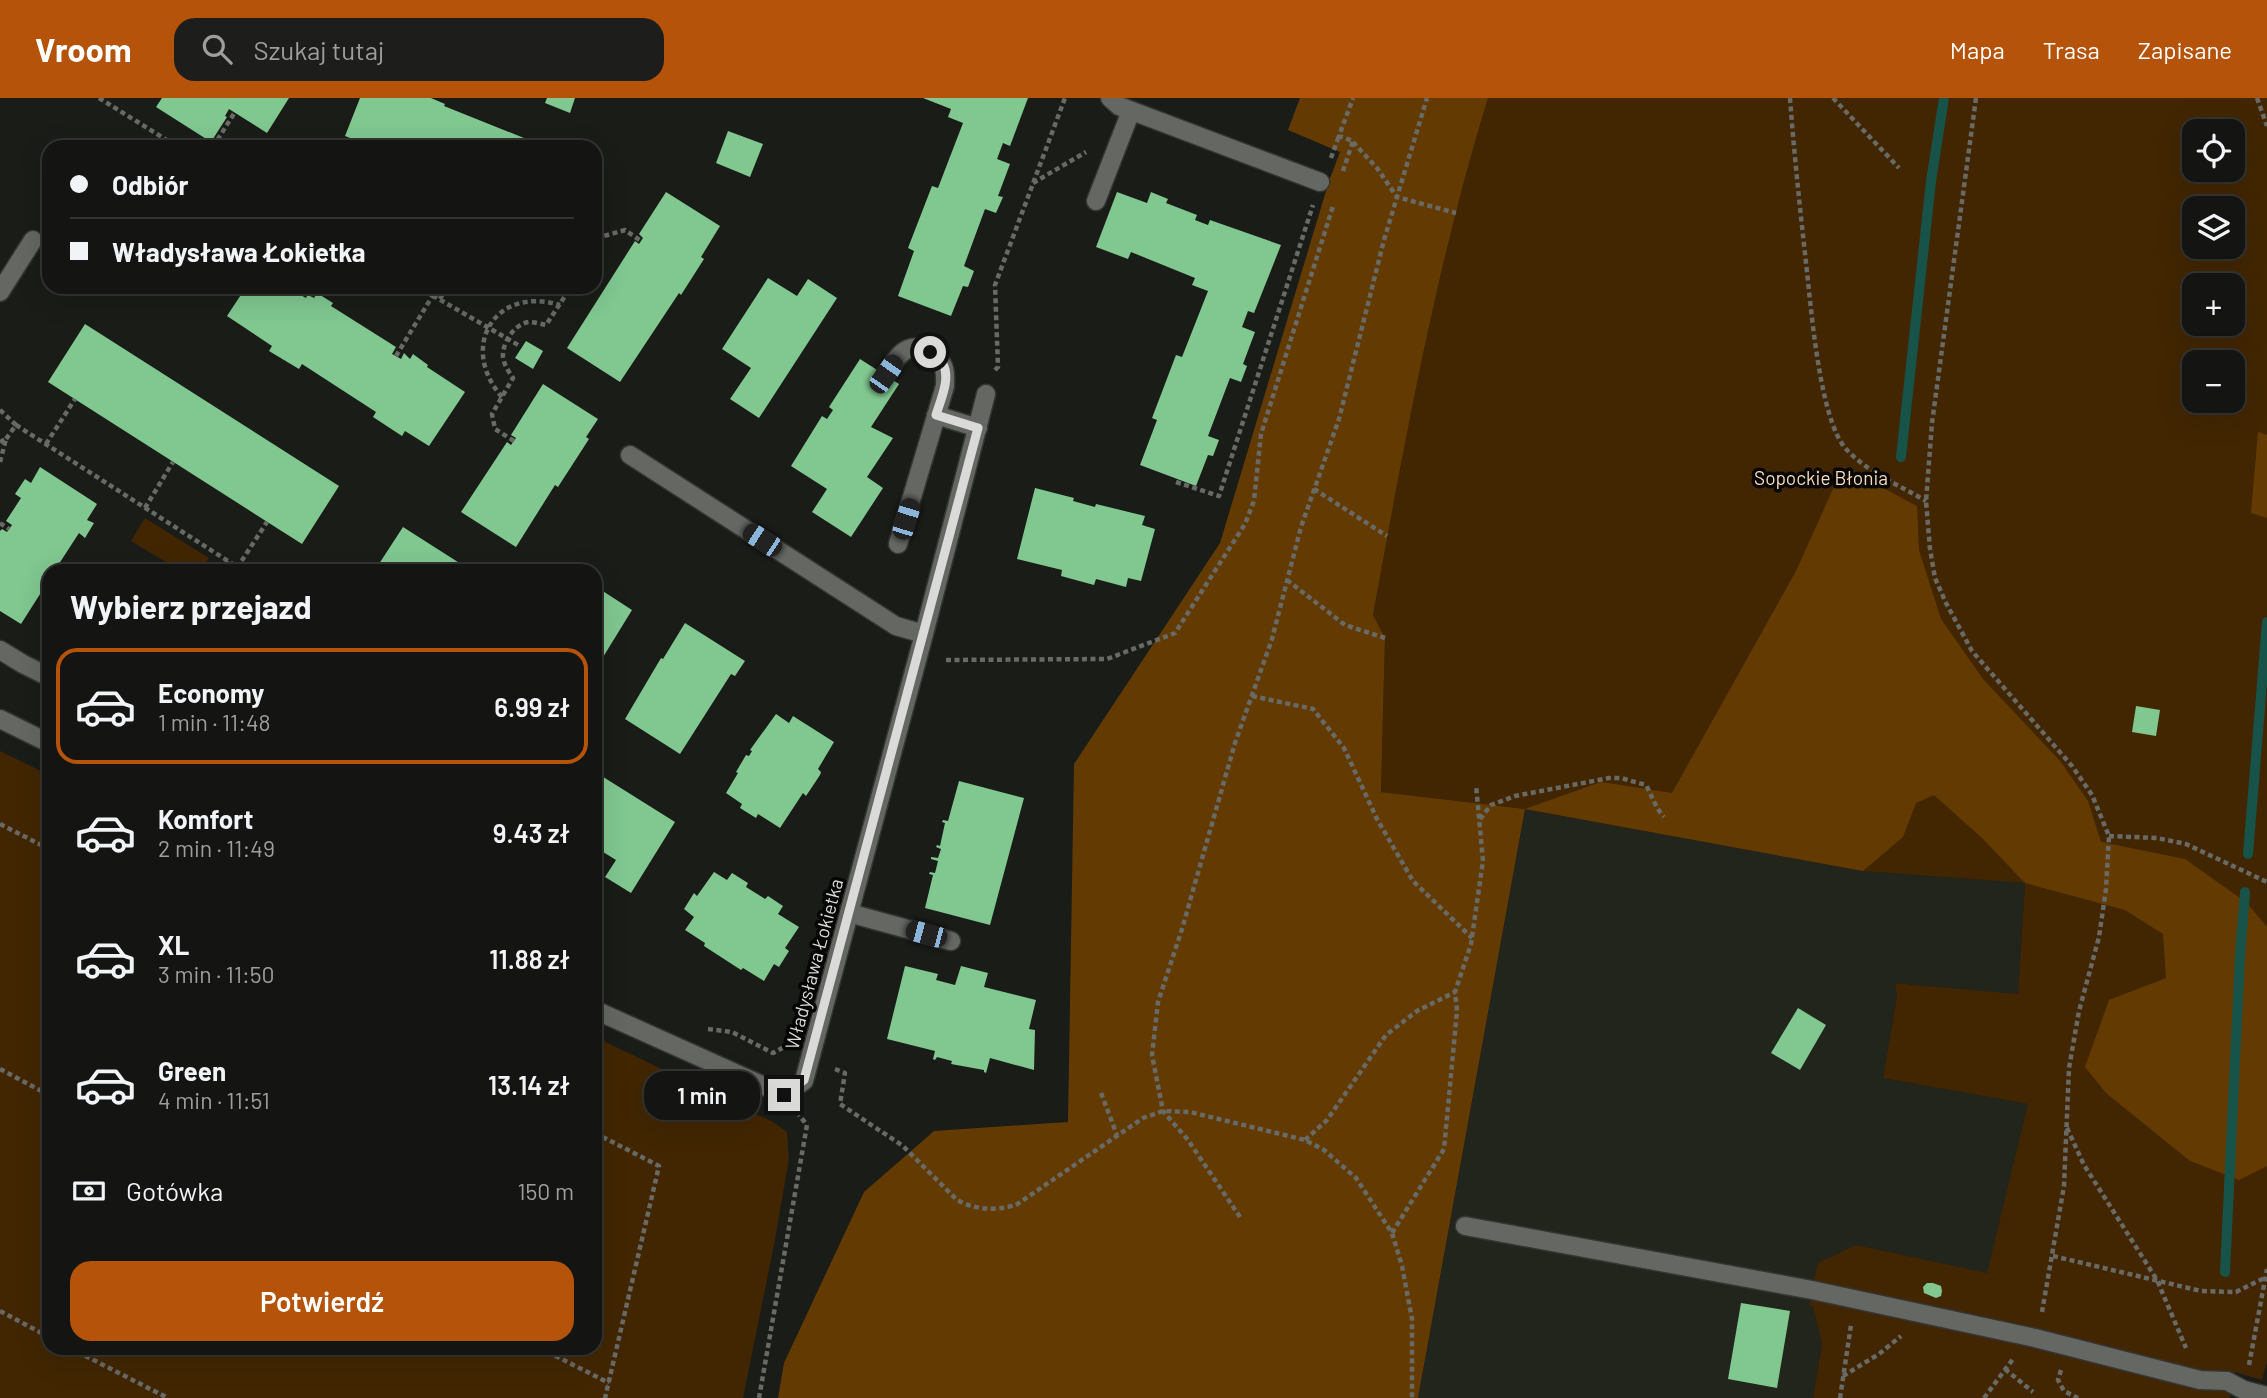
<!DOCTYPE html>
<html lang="pl">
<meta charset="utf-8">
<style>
:root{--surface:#141512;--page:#1d1e1b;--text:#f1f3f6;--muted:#9d9f9f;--line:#333432;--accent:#b45309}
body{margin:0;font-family:Barlow,sans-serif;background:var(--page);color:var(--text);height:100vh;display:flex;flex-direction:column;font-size:26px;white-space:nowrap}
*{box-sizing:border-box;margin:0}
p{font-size:23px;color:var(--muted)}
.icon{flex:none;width:38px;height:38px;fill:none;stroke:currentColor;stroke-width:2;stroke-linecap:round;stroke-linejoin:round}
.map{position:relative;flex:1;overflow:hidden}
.details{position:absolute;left:42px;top:466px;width:560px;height:791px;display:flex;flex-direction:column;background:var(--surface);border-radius:21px;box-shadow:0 7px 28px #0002,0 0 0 2px var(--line)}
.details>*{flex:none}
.top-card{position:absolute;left:42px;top:42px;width:560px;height:154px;border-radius:21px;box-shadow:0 7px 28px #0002,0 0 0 2px var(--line);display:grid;align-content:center;height:154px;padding:0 28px;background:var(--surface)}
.tools{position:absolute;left:2182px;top:21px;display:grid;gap:14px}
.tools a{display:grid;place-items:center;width:63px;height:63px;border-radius:14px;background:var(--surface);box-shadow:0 7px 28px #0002,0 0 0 2px var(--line);font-size:35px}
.end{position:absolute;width:32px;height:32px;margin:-16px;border:9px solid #dadbd8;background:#111;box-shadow:0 0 0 4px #111}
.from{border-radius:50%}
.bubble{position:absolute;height:49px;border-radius:21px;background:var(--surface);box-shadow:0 7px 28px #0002,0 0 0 2px var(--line);font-size:23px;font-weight:600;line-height:49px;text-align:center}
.car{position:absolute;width:21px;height:42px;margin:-21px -10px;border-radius:9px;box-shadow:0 0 5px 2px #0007;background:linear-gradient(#222 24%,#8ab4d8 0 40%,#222 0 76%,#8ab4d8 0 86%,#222 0)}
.top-card b{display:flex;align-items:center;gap:24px;height:66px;font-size:26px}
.top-card b+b{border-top:2px solid var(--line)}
.top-card i{width:18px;height:18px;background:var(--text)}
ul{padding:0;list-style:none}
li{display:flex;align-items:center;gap:21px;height:116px;margin:0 14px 10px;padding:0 14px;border:4px solid transparent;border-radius:21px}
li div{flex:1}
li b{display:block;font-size:26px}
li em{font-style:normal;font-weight:600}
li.current{border-color:var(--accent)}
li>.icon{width:63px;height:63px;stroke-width:1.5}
h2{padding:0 28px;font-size:32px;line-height:84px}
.pay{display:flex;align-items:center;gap:18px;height:77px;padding:0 28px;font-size:26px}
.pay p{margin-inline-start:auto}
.cta{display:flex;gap:14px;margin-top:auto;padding:14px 28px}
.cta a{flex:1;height:80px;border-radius:21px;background:var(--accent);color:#fff;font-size:28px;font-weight:600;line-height:80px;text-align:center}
header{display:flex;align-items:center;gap:42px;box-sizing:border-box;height:98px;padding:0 35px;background:var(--accent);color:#fff}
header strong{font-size:33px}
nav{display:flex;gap:38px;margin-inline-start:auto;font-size:24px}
.search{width:490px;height:63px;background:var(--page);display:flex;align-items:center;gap:18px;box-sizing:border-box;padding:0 24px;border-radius:21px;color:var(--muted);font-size:26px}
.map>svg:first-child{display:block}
</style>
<header>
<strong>Vroom</strong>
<div class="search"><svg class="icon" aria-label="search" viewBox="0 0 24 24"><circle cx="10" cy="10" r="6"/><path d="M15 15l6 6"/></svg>Szukaj tutaj</div>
<nav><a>Mapa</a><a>Trasa</a><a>Zapisane</a></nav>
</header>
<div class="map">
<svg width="2267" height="1300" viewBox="0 0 2267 1300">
<rect width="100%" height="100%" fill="#1a1c18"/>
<path fill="#22251c" d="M1525 711 1863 773 2025 785 2018 896 1895 885 1897 898 1883 980 2029 1006 1987 1176 1856 1147 1813 1208 1822 1246 1813 1300H1418Z"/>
<path fill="#422602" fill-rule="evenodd" d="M1488 0H2267V1264L2262 1282 2235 1274 2230 1300H1813L1822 1246 1813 1208 1809 1207 1818 1165 1856 1147 1987 1175 2028 1006 1883 980 1897 898 1895 885 2018 896 2025 785 1863 773 1525 711 1381 694 1385 540 1373 517C1405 343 1436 169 1488 0ZM2194 33H2233V72H2194ZM2194 110H2233V149H2194ZM2194 187H2233V226H2194ZM2194 264H2233V303H2194Z
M145 420 209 460 201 472H179L131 443Z
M0 653 49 677V1250H595V939L773 1024 787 1034 789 1061 774 1147 743 1300H0Z"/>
<path fill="#633b02" d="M1300 0H1488C1436 169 1405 343 1373 517L1385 540 1381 694 1525 711 1601 684 1672 695 1796 473 1843 369 1917 408 1919 452 1941 521 1983 581 2060 663 2088 703 2101 744 2185 761 2247 805 2267 829V1068L2239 1082 2190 1063 2106 995 2085 969 2109 902 2166 880 2163 836 2125 812 2025 785 1982 740 1934 697 1916 705 1903 739 1863 773 1525 711 1418 1300H778L784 1265 864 1094 934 1033 1068 1024 1074 666 1220 445 1329 83 1340 54 1288 32Z
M2258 334 2267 337V420L2251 415Z"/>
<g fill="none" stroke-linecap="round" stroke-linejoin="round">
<path stroke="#175348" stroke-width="10" d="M1901 359 1931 83 1944 0
M2248 756 2267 524
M2225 1174 2240 858 2245 794"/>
</g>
<path fill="#80c790" d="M162 0H289L267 35 229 11 225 18 227 19 211 44 156 9Z
M360 0H431L445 6 444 8 529 42 527 44 532 46 534 41 553 49H373L345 38Z
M547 0H575L570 15 545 5Z
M923 0H1028L1010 48 1003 45 997 61 1010 66 998 98 1003 99 996 115 985 111 964 168 974 173 968 189 963 188 951 218 898 198 914 153 908 150 932 88 938 90 963 25 948 19 951 11Z
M728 33 763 46 750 79 716 65Z
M666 94 720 128 701 159 704 161 681 197 679 195 620 284 567 250 635 143 639 146 643 140 639 136Z
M1117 94 1147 105 1151 94 1168 101 1166 105 1197 117 1195 122 1208 127 1210 122 1281 147 1254 215 1248 213 1242 229 1255 234 1243 266 1247 268 1241 284 1230 280 1208 338 1219 342 1213 358 1208 357 1196 388 1140 367 1157 322 1152 320 1176 257 1182 259 1208 193 1192 187 1195 180 1131 154 1128 161 1096 149Z
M768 180 797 198 808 181 837 200 759 320 730 301 751 270 722 251Z
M246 189H301L297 195 306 200 309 193 312 195 310 198 314 200 317 195 333 205 331 208 396 249 392 256 401 261 404 255 410 261 413 256 428 267 427 269 465 294 429 348 405 333 402 338 373 319 376 314 302 266 299 271 269 253 272 248 227 218Z
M85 226 339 388 302 446 48 284Z
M526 243 543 253 533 271 515 260Z
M860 261 899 286 871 329 893 340 867 379 883 390 851 439 812 414 827 391 791 368 822 318 827 321 833 312 829 309Z
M543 286 598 321 586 339 589 341 558 389 555 387 516 449 461 414 507 344 511 347 516 340 511 337Z
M40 369 97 406 87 422 94 425 85 440 79 435 55 472H49V482L21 526 0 513V433L2 431 7 434 12 427 6 423 21 400 15 396 25 381 31 385Z
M1035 390 1074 400 1073 403 1095 409 1096 406 1145 418 1142 427 1155 431 1141 483 1128 480 1126 489 1096 481 1094 487 1061 478 1062 472 1017 461Z
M403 429 461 466 456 472H375Z
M595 488 632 512 600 564 598 563 595 567Z
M685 525 745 563 735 578 731 576 680 656 625 621 661 560 663 561Z
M2136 608 2160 612 2156 638 2132 634Z
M776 616 789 625 793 618 834 644 818 671 821 674 820 677 806 698 803 695 780 730 758 716 756 720 740 710 742 706 726 695 738 675 736 674 746 657 749 658 752 653 750 652Z
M600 677 675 724 631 795 605 779 616 762 595 749V685Z
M959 683 1024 700 990 827 925 810 933 777 929 776 930 774 935 775 938 763 931 761V759L938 760 941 751 936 749 937 747 940 748 945 725 942 724 943 722 948 723Z
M714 774 727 782 732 775 748 785 746 789 765 801 768 798 783 808 778 816 799 829 785 850 789 853 779 869 774 866 764 883 743 870 741 872 704 848 705 845 685 832 694 819 684 811 694 795 697 798Z
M905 868 938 876 936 882 955 887 961 868 988 875 984 889 1036 902 1029 931 1035 932 1034 972 990 960 986 975 984 974V972L951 966 952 963 937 959 935 962 933 961 935 953 887 941Z
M1798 910 1826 927 1800 972 1771 955Z
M1927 1185H1933L1941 1188 1942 1193 1941 1198 1936 1200 1924 1195 1923 1189Z
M1741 1205 1790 1213 1777 1290 1728 1281Z"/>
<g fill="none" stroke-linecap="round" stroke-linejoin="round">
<g stroke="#353533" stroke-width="21">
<path id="lane" d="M1096 103 1131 13
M0 194 33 142
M886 276C892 268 898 255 908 251 920 246 936 256 942 266 946 272 945 281 945 288L898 446
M936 317 978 330
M0 552 23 566 49 579
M849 815 951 843
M1465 1128 1812 1192 2035 1240 2200 1282 2227 1283 2244 1292 2267 1298"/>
</g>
<g stroke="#353533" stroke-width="21">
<path id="street" d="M1110 0 1119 8 1320 84
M630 357 896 528 924 536
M0 621 49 645
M595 912 784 997 804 983 924 536 986 296"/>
</g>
<path stroke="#686a66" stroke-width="4.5" stroke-dasharray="5 3.5" stroke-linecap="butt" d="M99 0 178 49
M1790 0C1794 55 1800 110 1806 165 1811 207 1819 321 1846 351 1867 374 1899 387 1926 403
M1833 0 1899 70
M1976 0 1932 325 1926 403 1930 451 1935 480 1946 505 1972 553 2072 668 2092 697 2109 738 2106 791 2099 839 2079 913 2069 970 2064 1088 2042 1214
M2257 0 2267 28
M1353 44 1377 70 1397 99 1456 115
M213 49 235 14
M1331 60 1339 38
M1343 73 1353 43 1339 38 1353 0
M1033 85 1086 54
M595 152 604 138 625 132 641 143
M418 189 520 248
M301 197 306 189
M440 201 447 189
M396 258 433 197
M995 272 998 269 995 187 1065 0
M502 299C458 249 495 187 560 207
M0 312 16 327 6 341
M16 327 242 472
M514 343 495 331 492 316 513 280C509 274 504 267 503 259 502 245 514 226 529 224 535 224 541 226 546 227L571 189
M0 344 6 341 0 364
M46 346 75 301
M1176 384 1219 398 1313 107
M1314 391 1387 438
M145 410 173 364
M0 425 9 431
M237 470 267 424
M223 472 228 463
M1287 482 1345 527 1385 540
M946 562 1107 561 1175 535 1245 426 1254 403 1261 336 1333 108
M1252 598 1313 611 1344 650 1377 721 1413 783 1472 840
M1480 721 1491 707 1515 698 1609 680H1621L1646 687C1652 698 1655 709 1664 719
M0 726 49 751
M2109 738 2157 740 2186 746 2267 784
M708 931 732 934 773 955 786 948
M0 971 49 997
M835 971 845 975 840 1006 903 1048 957 1102C976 1112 995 1113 1016 1107L1143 1020 1163 1013 1190 1014 1305 1042 1324 1052 1356 1080 1392 1135 1402 1168 1412 1221V1300
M1101 995 1117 1037
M2067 1030 2084 1067 2157 1182 2186 1250
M595 1035 659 1068 605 1300
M1305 1042 1327 1022 1386 937 1417 913 1455 894
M1240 1119 1188 1042 1163 1013 1152 957 1158 904 1182 831 1235 645 1272 541 1301 429 1339 321 1384 142 1427 0
M1392 1135 1444 1051 1457 913 1455 894 1471 846 1483 763 1476 687
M2053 1158 2201 1193 2236 1194 2266 1179 2267 1181
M0 1213 49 1239
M70 1250 168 1300
M540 1250 609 1285
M2249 1267 2267 1171
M2005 1271 2033 1294
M2061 1272 2058 1282 2064 1293 2078 1300
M1843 1278 1879 1256 1901 1238
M759 1300 807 1027 799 1017
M1840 1300 1851 1227
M1984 1300 2013 1261"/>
<use href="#lane" stroke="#656762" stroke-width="18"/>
<use href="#street" stroke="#656762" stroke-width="18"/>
</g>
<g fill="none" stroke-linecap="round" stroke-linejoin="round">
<path stroke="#dadbd8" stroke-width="9" d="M784 997 804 982 978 330 936 317C940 303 951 281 943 266 940 262 934 258 930 254"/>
</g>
<g text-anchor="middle" stroke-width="7" stroke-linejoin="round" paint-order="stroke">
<g font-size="19" fill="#fadbbb" stroke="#060605">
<text x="1821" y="387">Sopockie Błonia</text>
</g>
<g font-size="19" fill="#dadbd8" stroke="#060605">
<text transform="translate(814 866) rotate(-75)" y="7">Władysława Łokietka</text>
</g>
</g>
</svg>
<div class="tools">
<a><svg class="icon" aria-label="locate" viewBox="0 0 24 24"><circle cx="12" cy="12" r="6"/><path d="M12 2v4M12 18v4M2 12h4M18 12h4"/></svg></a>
<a><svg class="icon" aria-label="layers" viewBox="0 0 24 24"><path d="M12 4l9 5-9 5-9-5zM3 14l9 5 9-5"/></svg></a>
<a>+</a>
<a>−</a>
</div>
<i class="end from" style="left:930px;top:254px"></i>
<i class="end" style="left:784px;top:997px"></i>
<div class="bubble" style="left:644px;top:973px;width:116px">1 min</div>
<i class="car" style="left:886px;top:276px;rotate:35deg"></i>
<i class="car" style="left:906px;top:421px;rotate:17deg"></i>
<i class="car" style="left:762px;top:442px;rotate:303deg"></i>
<i class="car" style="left:926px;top:836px;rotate:285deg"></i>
<div class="top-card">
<b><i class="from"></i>Odbiór</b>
<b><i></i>Władysława Łokietka</b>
</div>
<section class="details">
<h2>Wybierz przejazd</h2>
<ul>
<li class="current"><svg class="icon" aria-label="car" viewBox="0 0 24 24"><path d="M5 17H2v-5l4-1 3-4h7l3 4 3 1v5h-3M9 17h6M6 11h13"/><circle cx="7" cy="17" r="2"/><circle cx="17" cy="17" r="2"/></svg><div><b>Economy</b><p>1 min · 11:48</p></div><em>6.99 zł</em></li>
<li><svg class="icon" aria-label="car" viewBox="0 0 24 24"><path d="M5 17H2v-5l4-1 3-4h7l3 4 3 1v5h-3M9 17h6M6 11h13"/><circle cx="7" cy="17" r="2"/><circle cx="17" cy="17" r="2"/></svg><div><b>Komfort</b><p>2 min · 11:49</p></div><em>9.43 zł</em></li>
<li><svg class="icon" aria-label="car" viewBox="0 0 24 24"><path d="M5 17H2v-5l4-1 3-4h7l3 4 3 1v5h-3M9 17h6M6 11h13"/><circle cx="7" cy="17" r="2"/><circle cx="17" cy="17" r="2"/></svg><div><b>XL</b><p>3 min · 11:50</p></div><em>11.88 zł</em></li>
<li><svg class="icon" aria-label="car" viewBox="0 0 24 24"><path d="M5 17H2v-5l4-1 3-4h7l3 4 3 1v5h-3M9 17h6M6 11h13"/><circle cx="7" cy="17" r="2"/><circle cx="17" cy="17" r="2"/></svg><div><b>Green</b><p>4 min · 11:51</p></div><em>13.14 zł</em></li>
</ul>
<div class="pay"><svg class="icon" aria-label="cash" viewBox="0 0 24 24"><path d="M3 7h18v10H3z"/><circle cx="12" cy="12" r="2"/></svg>Gotówka<p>150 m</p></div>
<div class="cta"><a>Potwierdź</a></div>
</section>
</div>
